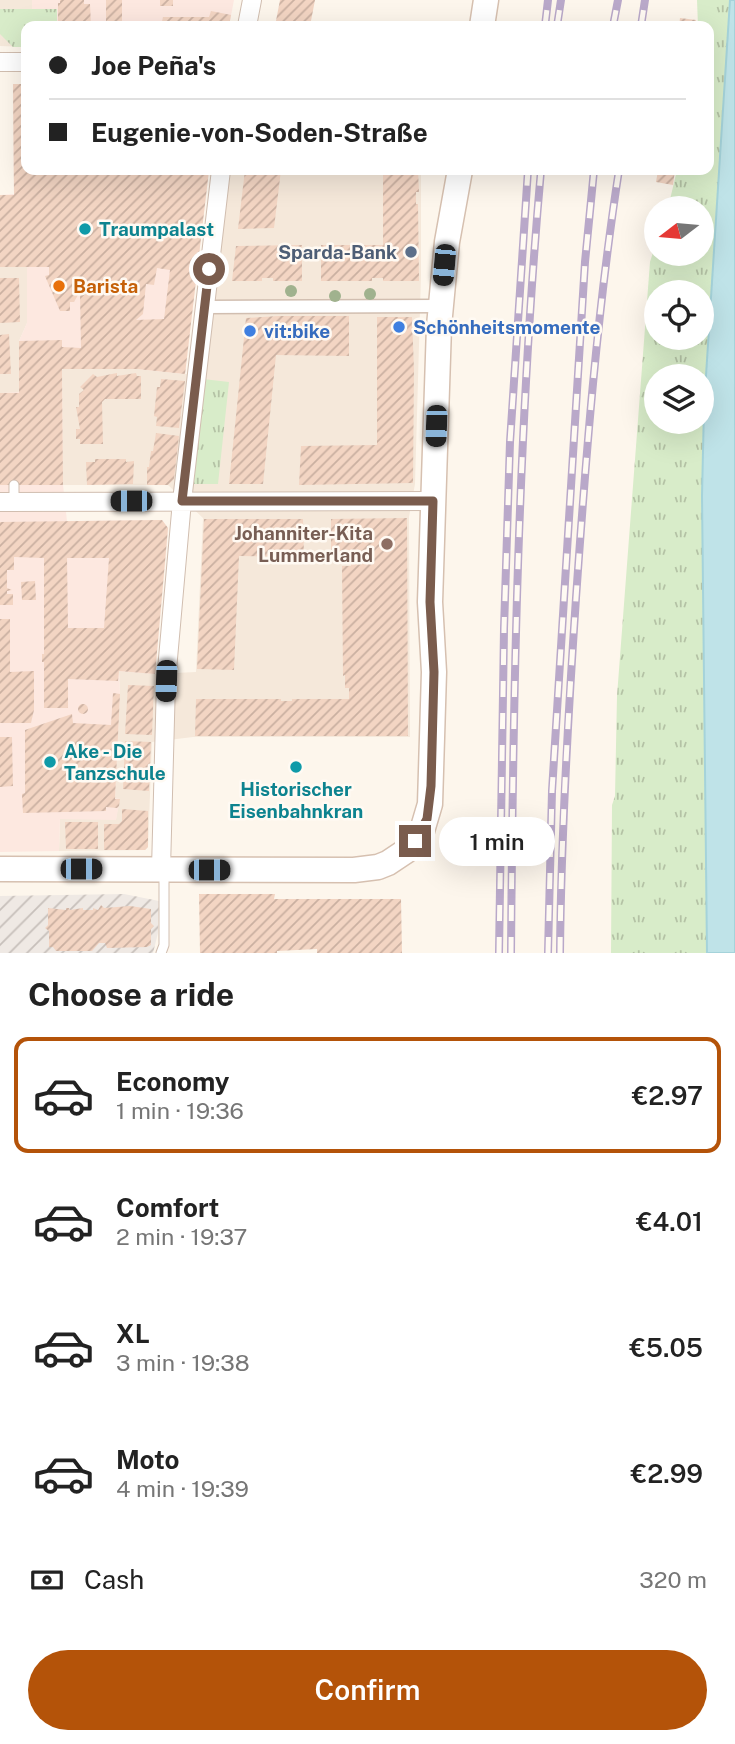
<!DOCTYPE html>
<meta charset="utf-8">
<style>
:root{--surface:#fff;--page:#f2f2f2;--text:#222;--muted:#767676;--line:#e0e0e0;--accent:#b45309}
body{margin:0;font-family:"Public Sans",sans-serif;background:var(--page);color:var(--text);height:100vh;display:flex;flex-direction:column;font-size:26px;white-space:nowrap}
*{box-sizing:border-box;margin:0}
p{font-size:23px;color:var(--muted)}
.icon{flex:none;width:38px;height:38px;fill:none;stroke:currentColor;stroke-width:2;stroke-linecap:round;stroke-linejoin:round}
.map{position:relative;height:953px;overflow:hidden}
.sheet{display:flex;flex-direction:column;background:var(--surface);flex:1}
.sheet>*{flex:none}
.top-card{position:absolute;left:21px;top:21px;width:693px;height:154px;border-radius:14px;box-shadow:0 7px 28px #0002;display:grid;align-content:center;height:154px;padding:0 28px;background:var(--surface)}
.needle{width:46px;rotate:254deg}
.controls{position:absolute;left:644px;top:196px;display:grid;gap:14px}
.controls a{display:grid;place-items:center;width:70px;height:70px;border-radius:50%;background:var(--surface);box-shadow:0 7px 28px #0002;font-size:35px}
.end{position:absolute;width:32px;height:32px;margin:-16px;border:9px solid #7a5c4d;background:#fff;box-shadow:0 0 0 4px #fff}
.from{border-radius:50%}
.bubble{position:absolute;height:49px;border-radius:24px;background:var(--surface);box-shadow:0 7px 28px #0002;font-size:23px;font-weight:600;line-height:49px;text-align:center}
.car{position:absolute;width:21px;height:42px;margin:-21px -10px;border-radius:9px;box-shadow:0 0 5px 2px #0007;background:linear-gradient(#222 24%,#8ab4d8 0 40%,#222 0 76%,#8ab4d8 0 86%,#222 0)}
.top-card b{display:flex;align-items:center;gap:24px;height:66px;font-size:26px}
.top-card b+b{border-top:2px solid var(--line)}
.top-card i{width:18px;height:18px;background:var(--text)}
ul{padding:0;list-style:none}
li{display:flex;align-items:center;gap:21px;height:116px;margin:0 14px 10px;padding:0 14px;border:4px solid transparent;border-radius:14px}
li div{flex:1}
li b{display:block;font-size:26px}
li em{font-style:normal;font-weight:600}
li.active{border-color:var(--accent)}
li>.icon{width:63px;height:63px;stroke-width:1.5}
h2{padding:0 28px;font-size:32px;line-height:84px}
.pay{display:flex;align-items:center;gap:18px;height:77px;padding:0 28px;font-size:26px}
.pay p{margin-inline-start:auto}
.primary-button{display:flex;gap:14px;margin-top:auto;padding:14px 28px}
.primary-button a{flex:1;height:80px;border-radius:42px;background:var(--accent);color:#fff;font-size:28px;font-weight:600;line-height:80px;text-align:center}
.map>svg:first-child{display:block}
</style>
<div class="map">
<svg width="735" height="953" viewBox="0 0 735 953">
<defs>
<pattern id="industrial-furrows" width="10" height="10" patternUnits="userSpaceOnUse" patternTransform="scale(1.75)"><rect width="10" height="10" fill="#efe9e4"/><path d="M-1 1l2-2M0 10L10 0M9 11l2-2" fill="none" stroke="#c7c0bb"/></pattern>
<pattern id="grass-tufts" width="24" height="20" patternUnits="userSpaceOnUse" patternTransform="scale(1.75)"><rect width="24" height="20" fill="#d8ecc9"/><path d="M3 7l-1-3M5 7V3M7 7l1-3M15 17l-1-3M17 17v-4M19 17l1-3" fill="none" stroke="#b4c2a5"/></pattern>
<pattern id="building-hatch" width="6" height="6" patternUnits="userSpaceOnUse" patternTransform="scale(1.75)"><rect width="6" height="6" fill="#f3d5c3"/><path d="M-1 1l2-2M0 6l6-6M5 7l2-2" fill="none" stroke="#cab0a1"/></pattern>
</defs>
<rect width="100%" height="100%" fill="#fdf6ec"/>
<path fill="#f5e8da" d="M0 0H32V9L57 26H26V47L0 46Z
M227 170H421V275L415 484 409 517 410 737H193L152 742 148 847 145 850 59 851 60 819H116L119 799H115L120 694 119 671 155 674 196 672 203 518 168 485H63L62 369H137L185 374 204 373Z
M0 267H27V323L19 341V393H0Z"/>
<path fill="#fde8e0" d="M32 0H234L229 26H57L56 9H32Z
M13 84H26V170H209L185 374 137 369H62L63 485 67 521 162 520 168 528 155 674 119 671 120 694 115 798 120 799 116 820 60 819 59 851 0 852V393L19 392V341L27 323V267H0V195L14 194Z"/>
<path fill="url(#industrial-furrows)" d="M124 894 159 901 158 933 153 953H0V896Z"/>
<path fill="url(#grass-tufts)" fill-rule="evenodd" d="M697 0H730L704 407 702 496 707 953H611L612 805 615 796 617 696 650 262 656 243V254H702V208H668L677 170H709V26H698ZM656 292H702V338H656ZM656 376H702V422H656Z
M0 9H57V26H26V47H13L0 34Z
M203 379 229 382 218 484H190Z"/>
<path fill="#bfe3e8" stroke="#a5d3da" stroke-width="2" d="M730 0H735V953H707L702 496 704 407Z"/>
<path fill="url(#building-hatch)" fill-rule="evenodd" d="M60 0H84V4H90L91 26H58V3H60Z
M106 0H122V26H106Z
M160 0H173V6H160Z
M280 0H315L310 26H275Z
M211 11 231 15 229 26H161L163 17H209Z
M680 18 696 20 695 26H679Z
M13 84H26V170H209L185 374 137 369H62L63 485H0V393H19V341L62 340V347L81 348 80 295H78L74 302H70V311H60L45 276 49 275V267H0V195H14ZM157 268 170 270 164 319 136 320 143 314 146 284 154 285Z
M245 170H281L274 228 238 229Z
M383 170H418L419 192H416V204H418L419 281H383V278H372V281H321V245H383Z
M658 170H675L673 185 656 182Z
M302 245V281H273V278H262V281H232L236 246Z
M0 278H19L20 322 0 323Z
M279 316H349V356L276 355 263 484H229L246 318Z
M377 317H412L414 370 413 483 299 485 301 446 377 445Z
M9 334 11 374H0V335Z
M117 373V376L136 373 137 376H141V399H105L102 402 103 444H80V439H76V429H80L76 407H79V394L84 390 80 387 93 374 97 377Z
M161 379 185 381 179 428 156 426 157 417 154 416 157 387H160Z
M156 433 179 436 174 479 168 485H147V467H149L151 451H153Z
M95 459H126V462L134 461 133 484 87 485 86 462H95Z
M407 518 408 736H195L196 699H281V701H292V699H349V688H345V675L343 676 342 566H351V556H331V519Z
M204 519H303L304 557 239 556 234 670 197 669Z
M162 520 168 528 155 674 119 671 118 681 68 679V708H44V662H42V654H44V558L14 557V570H7V588L12 590 7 591V594H13V605H0V522ZM67 558H109L104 628H68Z
M35 581 36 600H22L21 582Z
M0 619H10V672L34 671V710L31 723H0Z
M128 685 154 686 152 735 125 734Z
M113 693 120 694 115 799H120L119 806 117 808 106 807V811L23 813 22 794 25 793V730L72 714 73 723 111 725Z
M78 709a5 5 0 1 1 10 0a5 5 0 1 1-10 0Z
M0 737H12L13 786 0 787Z
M125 741 151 742 149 791 123 789Z
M122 809 148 811V847L145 850H104V824H119L122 821Z
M65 822H98V849H66Z
M199 894H275L274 899H401L402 953H317V949L277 951V953H200Z
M101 905 104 908 130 906 151 909V923L154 926 151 929V945L147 947 107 948 105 943H99L92 951H56L53 947H49V931L45 928 48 925V908L66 910V908H69L70 910 83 908V910H93V908L98 910Z"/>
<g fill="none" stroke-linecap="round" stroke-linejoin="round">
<g stroke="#d1beb0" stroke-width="11">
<path id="service" d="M14 485V502
M161 953 164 945V871"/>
</g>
<g stroke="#d1beb0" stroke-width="15">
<path id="pedestrian" d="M205 307 440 306"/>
</g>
<g stroke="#d1beb0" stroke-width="20">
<path id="minor" d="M247 26 252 0
M0 62H26
M0 502 433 501
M161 869 166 681 182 501 221 170"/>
</g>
<g stroke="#d6c0b0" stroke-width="27">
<path id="secondary" d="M482 26 486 0
M0 869 354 870 378 867 388 863 406 851 422 831 430 804 434 672 430 602 439 326 447 242 460 170"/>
</g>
<use href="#service" stroke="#fff" stroke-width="9"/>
<use href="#pedestrian" stroke="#fff" stroke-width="12"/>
<use href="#minor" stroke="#fff" stroke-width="18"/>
<use href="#secondary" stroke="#fff" stroke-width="24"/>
<g stroke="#b9a8c9" stroke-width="8">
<path id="rail" d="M545 26 548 0
M557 26 561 0
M613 26 618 0
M641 26 645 0
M499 953 504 629 510 442 528 170
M511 953C513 692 518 430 541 170
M548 953 552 791 585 262 594 170
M560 953C561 834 568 716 576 598 586 455 597 312 619 170"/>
</g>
<use href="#rail" stroke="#fffaf3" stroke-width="5" stroke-dasharray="16" stroke-linecap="butt"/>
</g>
<g fill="#a0b28e">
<circle cx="291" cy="291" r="6"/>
<circle cx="370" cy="294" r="6"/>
<circle cx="335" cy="296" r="6"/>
</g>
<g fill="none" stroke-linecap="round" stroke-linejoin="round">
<path stroke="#7a5c4d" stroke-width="9" d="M209 269 182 501H433L430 602 434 672 431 786 427 819 415 841"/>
</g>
<g fill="#0f9aa8" stroke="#fffaf3" stroke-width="2.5">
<circle cx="85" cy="229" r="7"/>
<circle cx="50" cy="762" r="7"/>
<circle cx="296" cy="767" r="7"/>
</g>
<circle fill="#5c6f8a" stroke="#fffaf3" stroke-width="2.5" cx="411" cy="252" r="7"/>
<circle fill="#e8710a" stroke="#fffaf3" stroke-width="2.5" cx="59" cy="286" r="7"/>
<g fill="#3f7fe0" stroke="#fffaf3" stroke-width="2.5">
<circle cx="399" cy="327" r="7"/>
<circle cx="250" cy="331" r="7"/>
</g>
<circle fill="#8d6e63" stroke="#fffaf3" stroke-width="2.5" cx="387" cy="544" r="7"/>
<g text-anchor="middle" stroke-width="5" stroke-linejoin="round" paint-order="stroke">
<g font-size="19" font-weight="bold" fill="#0d838f" stroke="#fffaf3" text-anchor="start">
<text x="99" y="236">Traumpalast</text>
<text x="64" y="758">Ake - Die<tspan x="64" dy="22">Tanzschule</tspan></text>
<text x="296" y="796" text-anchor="middle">Historischer<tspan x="296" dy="22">Eisenbahnkran</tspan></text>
</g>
<g font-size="19" font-weight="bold" fill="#4e5e75" stroke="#fffaf3" text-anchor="end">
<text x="397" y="259">Sparda-Bank</text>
</g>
<g font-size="19" font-weight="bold" fill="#c56008" stroke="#fffaf3" text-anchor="start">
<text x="73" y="293">Barista</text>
</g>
<g font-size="19" font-weight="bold" fill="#366cbe" stroke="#fffaf3" text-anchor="start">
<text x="413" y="334">Schönheitsmomente</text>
<text x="264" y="338">vit:bike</text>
</g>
<g font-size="19" font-weight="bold" fill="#785e54" stroke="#fffaf3" text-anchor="end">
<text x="373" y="540">Johanniter-Kita<tspan x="373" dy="22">Lummerland</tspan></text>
</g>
</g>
</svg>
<div class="controls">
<a><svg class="needle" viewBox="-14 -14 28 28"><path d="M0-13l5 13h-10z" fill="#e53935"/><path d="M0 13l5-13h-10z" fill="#767676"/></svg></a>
<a><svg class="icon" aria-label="locate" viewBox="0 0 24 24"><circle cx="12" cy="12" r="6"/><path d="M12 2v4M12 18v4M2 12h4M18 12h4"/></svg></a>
<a><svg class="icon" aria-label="layers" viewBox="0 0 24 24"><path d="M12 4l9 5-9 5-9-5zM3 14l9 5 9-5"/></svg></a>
</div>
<i class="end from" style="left:209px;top:269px"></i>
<i class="end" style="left:415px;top:841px"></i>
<div class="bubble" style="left:439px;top:817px;width:116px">1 min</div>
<i class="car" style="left:444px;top:265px;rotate:185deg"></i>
<i class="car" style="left:436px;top:426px;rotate:182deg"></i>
<i class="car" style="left:131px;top:501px;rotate:270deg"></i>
<i class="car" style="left:166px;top:681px;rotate:182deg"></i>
<i class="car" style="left:81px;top:869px;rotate:90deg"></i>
<i class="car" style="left:209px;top:870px;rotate:90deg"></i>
<div class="top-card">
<b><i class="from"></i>Joe Peña's</b>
<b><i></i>Eugenie-von-Soden-Straße</b>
</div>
</div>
<section class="sheet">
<h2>Choose a ride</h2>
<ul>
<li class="active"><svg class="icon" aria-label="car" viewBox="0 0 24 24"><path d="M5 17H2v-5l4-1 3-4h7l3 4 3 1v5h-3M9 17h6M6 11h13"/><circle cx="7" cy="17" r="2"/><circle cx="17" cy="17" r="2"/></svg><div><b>Economy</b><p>1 min · 19:36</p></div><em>€2.97</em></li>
<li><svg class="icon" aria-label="car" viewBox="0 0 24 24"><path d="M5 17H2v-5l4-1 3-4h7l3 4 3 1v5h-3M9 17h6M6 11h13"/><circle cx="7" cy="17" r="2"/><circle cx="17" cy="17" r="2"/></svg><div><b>Comfort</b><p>2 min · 19:37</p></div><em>€4.01</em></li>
<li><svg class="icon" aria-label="car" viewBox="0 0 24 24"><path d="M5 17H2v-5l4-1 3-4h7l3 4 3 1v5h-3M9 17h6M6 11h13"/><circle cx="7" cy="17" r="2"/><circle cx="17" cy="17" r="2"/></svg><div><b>XL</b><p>3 min · 19:38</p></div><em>€5.05</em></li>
<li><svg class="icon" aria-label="car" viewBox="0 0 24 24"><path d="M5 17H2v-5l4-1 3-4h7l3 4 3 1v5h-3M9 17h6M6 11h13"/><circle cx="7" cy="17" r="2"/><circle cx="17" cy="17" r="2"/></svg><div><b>Moto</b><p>4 min · 19:39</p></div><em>€2.99</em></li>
</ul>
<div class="pay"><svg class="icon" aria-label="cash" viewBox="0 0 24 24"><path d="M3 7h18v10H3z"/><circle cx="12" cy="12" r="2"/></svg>Cash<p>320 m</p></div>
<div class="primary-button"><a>Confirm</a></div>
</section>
